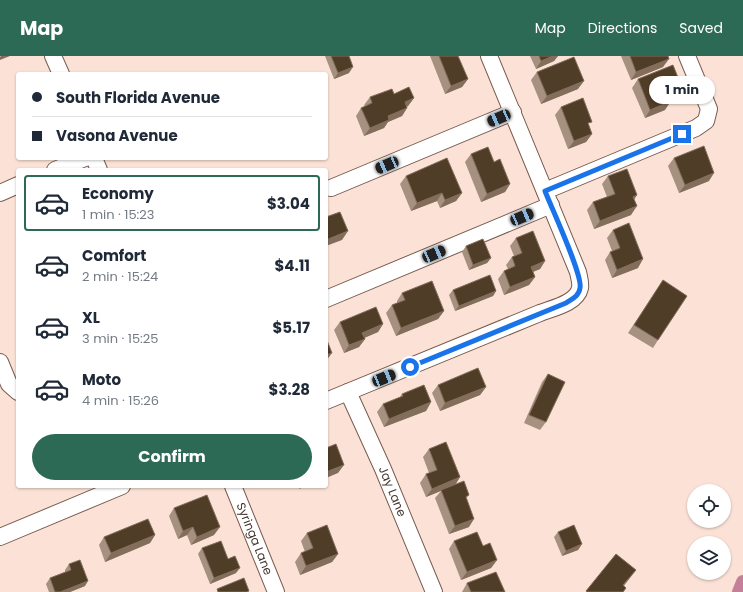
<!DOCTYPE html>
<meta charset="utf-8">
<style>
:root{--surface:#fff;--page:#f6f6f7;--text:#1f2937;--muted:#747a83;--line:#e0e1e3;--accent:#2d6a56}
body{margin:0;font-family:Poppins,sans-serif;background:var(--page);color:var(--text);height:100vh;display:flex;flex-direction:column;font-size:15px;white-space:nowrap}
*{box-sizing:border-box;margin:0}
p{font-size:13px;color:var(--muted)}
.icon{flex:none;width:22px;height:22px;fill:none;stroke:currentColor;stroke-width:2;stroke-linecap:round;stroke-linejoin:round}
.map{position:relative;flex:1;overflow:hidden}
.side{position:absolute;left:16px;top:112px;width:312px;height:320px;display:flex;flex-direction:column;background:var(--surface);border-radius:4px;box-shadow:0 1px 3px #0004}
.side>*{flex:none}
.guide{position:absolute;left:16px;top:16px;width:312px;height:88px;border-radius:4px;box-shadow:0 1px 3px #0004;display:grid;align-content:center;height:88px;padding:0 16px;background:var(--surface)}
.fabs{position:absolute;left:687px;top:428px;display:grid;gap:8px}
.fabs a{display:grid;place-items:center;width:44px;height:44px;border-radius:50%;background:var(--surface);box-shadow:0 1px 3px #0004;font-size:20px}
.end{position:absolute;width:18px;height:18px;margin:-9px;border:5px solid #1a73e8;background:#fff;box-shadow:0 0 0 2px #fff}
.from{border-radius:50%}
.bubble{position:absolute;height:28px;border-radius:14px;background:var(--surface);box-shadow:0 1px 3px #0004;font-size:13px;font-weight:700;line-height:28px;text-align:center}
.car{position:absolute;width:12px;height:24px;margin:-12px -6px;border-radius:5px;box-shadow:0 0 3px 1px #0007;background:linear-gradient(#222 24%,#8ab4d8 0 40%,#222 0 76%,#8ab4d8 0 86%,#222 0)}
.guide b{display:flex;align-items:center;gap:14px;height:38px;font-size:15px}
.guide b+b{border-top:1px solid var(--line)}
.guide i{width:10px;height:10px;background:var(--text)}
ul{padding:7px 0 0;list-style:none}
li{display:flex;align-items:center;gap:12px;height:56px;margin:0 8px 6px;padding:0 8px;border:2px solid transparent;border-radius:4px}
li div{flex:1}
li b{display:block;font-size:15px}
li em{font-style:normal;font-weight:700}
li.selected{border-color:var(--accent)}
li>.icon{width:36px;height:36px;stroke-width:1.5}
.cta{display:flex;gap:8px;margin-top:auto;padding:8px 16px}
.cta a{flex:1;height:46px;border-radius:24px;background:var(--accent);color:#fff;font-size:16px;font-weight:700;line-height:46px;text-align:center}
header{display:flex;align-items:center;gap:24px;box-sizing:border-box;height:56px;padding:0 20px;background:var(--accent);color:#fff}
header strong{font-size:19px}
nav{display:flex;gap:22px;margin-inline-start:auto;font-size:14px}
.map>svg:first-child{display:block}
</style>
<header>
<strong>Map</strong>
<nav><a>Map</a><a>Directions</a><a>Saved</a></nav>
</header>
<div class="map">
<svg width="743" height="536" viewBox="0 0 743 536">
<rect width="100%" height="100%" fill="#fce2d6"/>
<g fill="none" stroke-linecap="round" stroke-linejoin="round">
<path stroke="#c48098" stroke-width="14" d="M739 536 743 526"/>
<g stroke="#775b4e" stroke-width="18">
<g id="minor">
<path d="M53 0 61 18"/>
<path d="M94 102 99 114"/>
<path d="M55 114 85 102"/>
<path d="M331 132 513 56"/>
<path d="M545 135 696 72 706 65 709 53 687 0"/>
<path d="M0 137 18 129"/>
<path d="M326 243 551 149"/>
<path d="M0 306 9 328 18 336"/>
<path id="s1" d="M348 336 383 413 434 536"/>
<path d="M326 345 540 257C553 252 577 247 580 232 581 227 579 221 578 216L489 0"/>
<path id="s2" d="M233 430 276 536"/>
<path d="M0 481 122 430"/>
</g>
</g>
<use href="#minor" stroke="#fff" stroke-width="16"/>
</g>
<path fill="#a6907f" d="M325 0H349V17L334 23Z
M430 0H458L468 23 462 31 445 38Z
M530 0H558L554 5 536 13Z
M621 0H668L663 11 631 24Z
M537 16 578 33 541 48 531 24Z
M638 23 673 32 666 35 665 54 645 62 632 32Z
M394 38 414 42 408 50 407 51V52L402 60 388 66 384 72 364 80 356 60 361 52 365 50 364 49 370 41Z
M561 51 592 78 586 86 568 93 555 59Z
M471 98 494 106 510 128 505 136 481 146 465 106Z
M674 102 709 125 679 137 668 110Z
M406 120 462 137 456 145 440 152 437 145 411 155 400 128Z
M608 120 634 144 631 159 594 173 587 154 593 146 607 141 602 128Z
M613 174 638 212 612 222 605 204 610 196 612 195 607 182Z
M516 182 545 205 540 213 533 216 535 221 529 229 504 239 498 223 504 215 508 213 506 209 512 201 514 200 510 190Z
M466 190 491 202 487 207 469 214 462 196Z
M663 224 658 284 653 292 628 277Z
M453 234 496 235 493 240 455 255 449 239Z
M402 237 444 255 438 263 396 280 386 257 392 249 397 247V245Z
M340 266 383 268 378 276 364 282 365 283 359 291 344 297 334 274Z
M548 318 546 366 540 374 524 367 542 326Z
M438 329 486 331 480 339 440 355 432 337Z
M402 338 431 346 426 355 384 371 377 356 383 348 400 341Z
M429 393 460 421 455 429 467 443 469 471 449 478 435 442 441 435 426 441 420 427 426 418 429 417 423 401Z
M174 452 214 479 191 489 187 479 178 483 169 460Z
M558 476 582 488 578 494 562 500 554 481Z
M307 477 338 498 332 506 300 519 295 506 301 497 305 496 301 485Z
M155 479 150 487 105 506 99 489 104 481Z
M454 485 483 490 497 504 491 512 461 524 449 493Z
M202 492 228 503 236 517 210 528 198 498Z
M69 508 85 530 70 536H49L46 528 50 522 65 516V514Z
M467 527 505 536H462Z"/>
<path fill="#836e5c" d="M1 0H10L0 4V1Z
M553 0H558L554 5 536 13 541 5Z
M669 3 663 11 631 24 636 16Z
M353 11 349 17 334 23 338 17Z
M468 23 462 31 445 38 451 30Z
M679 24 673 32 658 38 664 30Z
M584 25 578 33 541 48 547 40Z
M414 42 408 50 399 54 405 46Z
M671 45 665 54 645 62 650 54Z
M407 52 402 60 388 66 384 72 364 80 370 72 388 60Z
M592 78 586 86 568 93 574 85Z
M714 117 709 125 679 137 685 129Z
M510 128 505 136 481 146 487 138Z
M442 137 437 145 411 155 417 147Z
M462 137 456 145 440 152 445 144Z
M637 139 632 147 633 141Z
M637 150 631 159 594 173 600 165Z
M348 175 342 184 326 190V184Z
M491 202 487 207 469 214 473 209Z
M643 203 638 212 612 222 617 214Z
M545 205 540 213 525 219 531 211Z
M535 221 529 229 504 239 510 231Z
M496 235 493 240 455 255 459 250Z
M444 255 438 263 396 280 401 272Z
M383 268 378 276 357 285 362 277Z
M365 283 359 291 344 297 349 289Z
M332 297 326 305V299Z
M486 331 480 339 440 355 445 347Z
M431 346 426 355 384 371 389 363Z
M344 409 338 417 326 422V416Z
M460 421 455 429 426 441 432 433Z
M301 430H306L299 433Z
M474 463 469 471 449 478 455 470Z
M193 471 187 479 178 483 183 475Z
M220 471 214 479 191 489 197 481Z
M155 479 150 487 105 506 111 497Z
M582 488 578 494 562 500 566 495Z
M338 498 332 506 300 519 306 510Z
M497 504 491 512 461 524 467 516Z
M240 512 236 517 210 528 214 522Z
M636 514 630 522 619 536 623 529Z
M88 525 85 530 70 536H60Z"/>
<path fill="#4f3d28" stroke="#836e5c" d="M331 0H349L353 11 338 17Z
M439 0H458L468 23 451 30Z
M539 0H553L541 5Z
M630 0H668L669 3 636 16Z
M574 1 584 25 547 40 537 16Z
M673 9 679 24 664 30 671 45 650 54 638 23Z
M409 31 414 42 405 46 407 52 388 60 389 64 370 72 361 52 372 47 370 41 392 33 394 38Z
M583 42 592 66 588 67 592 78 574 85 561 51Z
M704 90 714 117 685 129 674 102Z
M488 91 494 106 500 103 510 128 487 138 471 98Z
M447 102 462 137 445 144 442 137 417 147 406 120Z
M627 113 637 139 633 141 637 150 600 165 593 146 615 138 608 120Z
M340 156 348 175 326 184V161Z
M629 167 643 203 617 214 610 196 620 192 613 174Z
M533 175 545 205 531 211 535 221 510 231 504 215 515 210 512 201 522 197 516 182Z
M483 183 491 202 473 209 466 190Z
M490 219 496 235 459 250 453 234Z
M663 224 687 240 658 284 634 269Z
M432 225 444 255 401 272 392 249 405 244 402 237Z
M376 251 383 268 362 277 365 283 349 289 340 266Z
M326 282 332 297 326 299Z
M478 312 486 331 445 347 438 329Z
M548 318 565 326 546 366 529 359Z
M424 329 431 346 389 363 383 348 403 340 402 338Z
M446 386 460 421 432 433 426 418 437 414 429 393Z
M336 388 344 409 326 416V392Z
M464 425 469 439 466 441 474 463 455 470 441 434Z
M207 439 220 471 197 481 193 471 183 475 174 452Z
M148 463 155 479 111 497 104 481Z
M327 469 338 498 306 510 301 497 313 492 307 477Z
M574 469 582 488 566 495 558 476Z
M477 476 483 490 490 487 497 504 467 516 454 485Z
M221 485 228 503 235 500 240 512 214 522 202 492Z
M616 498 636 514 623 529 626 532 623 536H587L586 535Z
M80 504 88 525 60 536H55L50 522 71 514 69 508Z
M496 516 505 536H471L467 527Z
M244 522 249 535 247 536H218L217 533Z"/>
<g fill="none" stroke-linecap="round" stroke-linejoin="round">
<path stroke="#1a73e8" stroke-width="5" d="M410 311 566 247C572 243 579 240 580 232 583 219 551 151 545 135L682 78"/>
</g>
<g text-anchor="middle" stroke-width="4" stroke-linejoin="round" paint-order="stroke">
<g font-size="12" fill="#433630" stroke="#faf4f0">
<text dy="4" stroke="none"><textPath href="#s1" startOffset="109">Jay Lane</textPath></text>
<text dy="4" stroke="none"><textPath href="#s2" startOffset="57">Syringa Lane</textPath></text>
</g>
</g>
</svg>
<div class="fabs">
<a><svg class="icon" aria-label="locate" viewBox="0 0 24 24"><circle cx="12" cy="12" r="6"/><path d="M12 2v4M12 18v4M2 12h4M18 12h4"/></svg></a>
<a><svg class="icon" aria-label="layers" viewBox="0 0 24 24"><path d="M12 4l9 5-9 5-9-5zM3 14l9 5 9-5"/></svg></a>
</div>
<i class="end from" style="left:410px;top:311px"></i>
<i class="end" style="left:682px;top:78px"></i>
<div class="bubble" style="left:649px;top:20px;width:66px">1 min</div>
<i class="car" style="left:499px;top:62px;rotate:247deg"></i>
<i class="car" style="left:387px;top:109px;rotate:247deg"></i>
<i class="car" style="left:522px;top:161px;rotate:67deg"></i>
<i class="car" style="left:434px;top:198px;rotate:67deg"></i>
<i class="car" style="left:384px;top:322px;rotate:68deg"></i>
<div class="guide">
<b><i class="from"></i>South Florida Avenue</b>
<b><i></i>Vasona Avenue</b>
</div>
<section class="side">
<ul>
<li class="selected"><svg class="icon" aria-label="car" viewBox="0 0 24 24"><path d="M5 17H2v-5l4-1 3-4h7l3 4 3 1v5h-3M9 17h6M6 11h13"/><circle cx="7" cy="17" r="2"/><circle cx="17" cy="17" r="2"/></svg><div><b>Economy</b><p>1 min · 15:23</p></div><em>$3.04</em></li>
<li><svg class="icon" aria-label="car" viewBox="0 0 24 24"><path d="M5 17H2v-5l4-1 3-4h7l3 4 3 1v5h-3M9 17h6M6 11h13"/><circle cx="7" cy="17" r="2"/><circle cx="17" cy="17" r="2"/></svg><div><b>Comfort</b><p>2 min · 15:24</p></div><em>$4.11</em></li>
<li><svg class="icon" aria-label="car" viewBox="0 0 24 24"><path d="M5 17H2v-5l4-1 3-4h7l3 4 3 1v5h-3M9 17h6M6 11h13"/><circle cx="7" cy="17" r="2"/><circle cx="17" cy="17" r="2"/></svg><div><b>XL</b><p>3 min · 15:25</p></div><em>$5.17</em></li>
<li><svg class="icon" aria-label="car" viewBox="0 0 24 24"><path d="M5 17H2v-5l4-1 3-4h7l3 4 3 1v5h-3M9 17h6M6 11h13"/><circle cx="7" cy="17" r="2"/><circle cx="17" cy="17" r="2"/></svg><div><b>Moto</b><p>4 min · 15:26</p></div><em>$3.28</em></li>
</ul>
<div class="cta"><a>Confirm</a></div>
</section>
</div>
